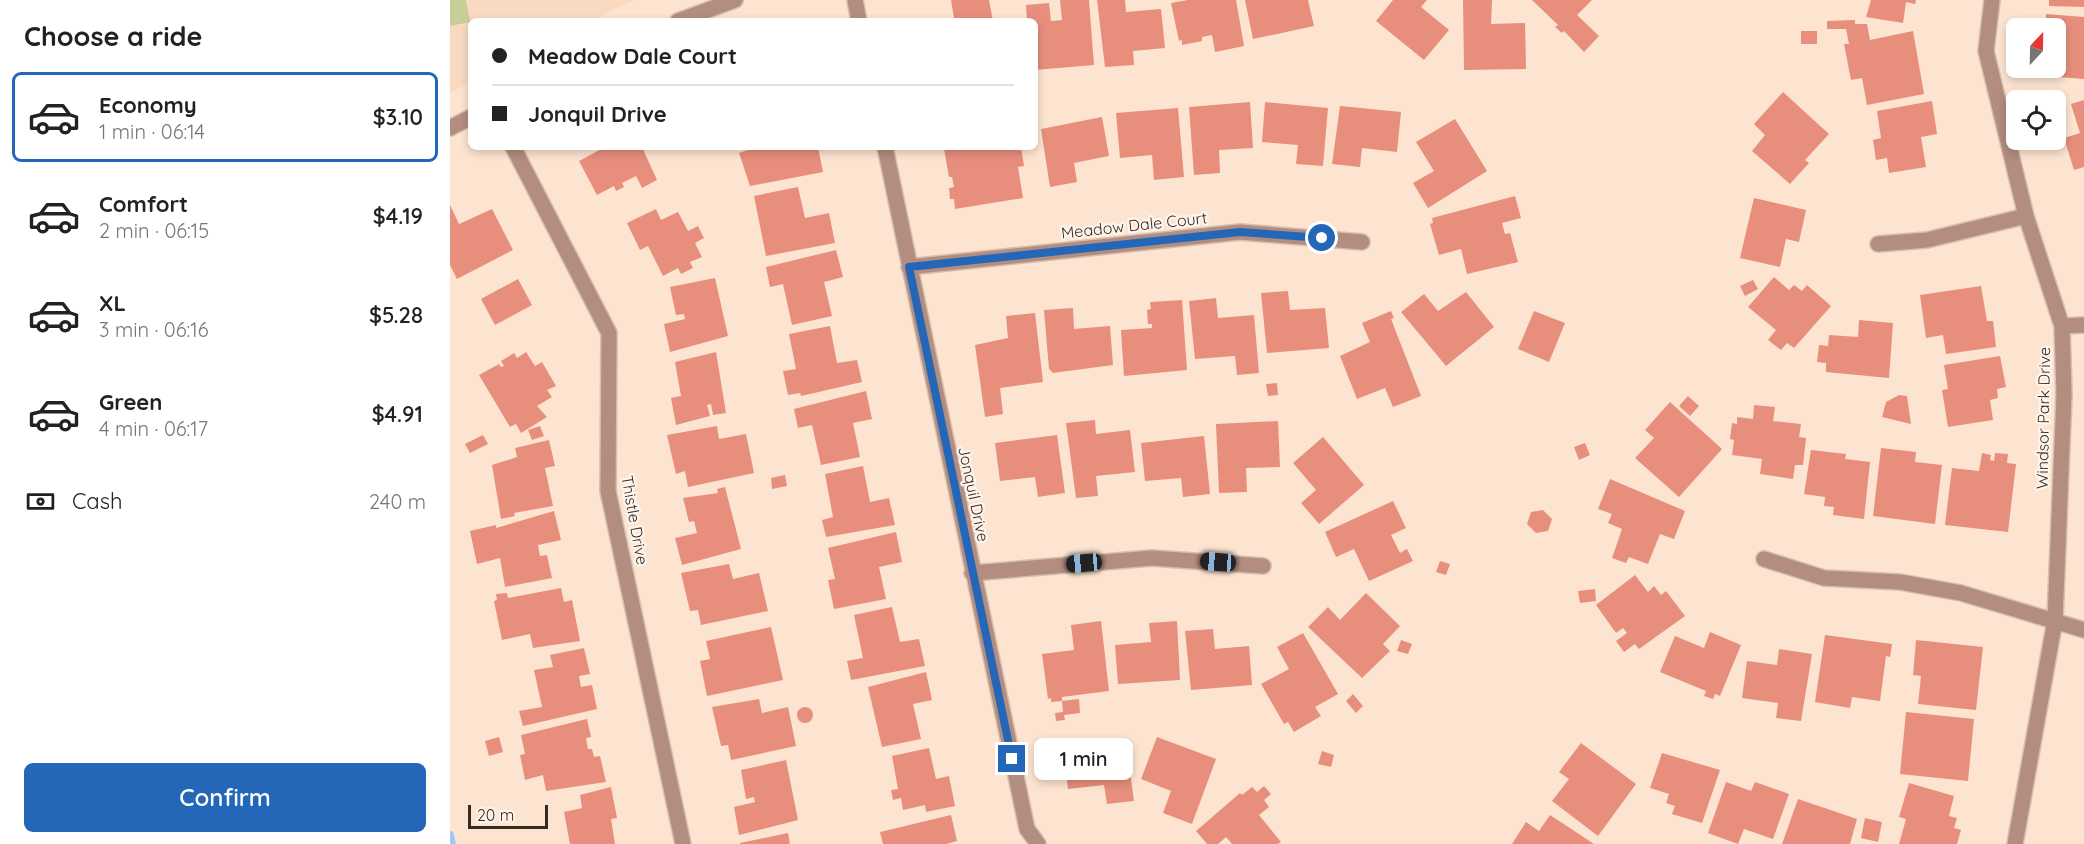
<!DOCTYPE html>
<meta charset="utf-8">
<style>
:root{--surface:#fff;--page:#f2f2f2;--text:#222;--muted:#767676;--line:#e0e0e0;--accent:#2466b7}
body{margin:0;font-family:Quicksand,sans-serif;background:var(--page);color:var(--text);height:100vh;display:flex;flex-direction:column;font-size:22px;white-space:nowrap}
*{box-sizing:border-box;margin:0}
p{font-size:20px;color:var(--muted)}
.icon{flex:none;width:33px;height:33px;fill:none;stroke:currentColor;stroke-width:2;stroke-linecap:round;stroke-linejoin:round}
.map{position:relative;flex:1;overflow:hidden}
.side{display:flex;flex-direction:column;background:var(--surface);width:450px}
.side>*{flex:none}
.guide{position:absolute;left:18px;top:18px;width:570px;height:132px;border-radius:9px;box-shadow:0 3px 9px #0003;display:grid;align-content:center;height:132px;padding:0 24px;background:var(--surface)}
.needle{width:39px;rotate:22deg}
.buttons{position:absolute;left:1556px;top:18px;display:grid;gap:12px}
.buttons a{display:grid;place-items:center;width:60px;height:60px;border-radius:9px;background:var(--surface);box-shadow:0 3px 9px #0003;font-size:30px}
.scale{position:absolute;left:18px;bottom:15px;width:80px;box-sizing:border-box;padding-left:6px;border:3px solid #352c24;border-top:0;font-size:16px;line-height:21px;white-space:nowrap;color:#352c24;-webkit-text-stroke:4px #fff5ed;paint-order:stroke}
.end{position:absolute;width:27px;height:27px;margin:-14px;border:8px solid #2466b7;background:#fff;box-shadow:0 0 0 3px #fff}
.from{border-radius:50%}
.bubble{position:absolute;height:42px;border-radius:9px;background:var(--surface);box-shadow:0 3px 9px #0003;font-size:20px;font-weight:600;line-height:42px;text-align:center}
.car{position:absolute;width:18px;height:36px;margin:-18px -9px;border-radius:8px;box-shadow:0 0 4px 2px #0007;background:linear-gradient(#222 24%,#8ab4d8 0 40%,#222 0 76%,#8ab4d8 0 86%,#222 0)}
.guide b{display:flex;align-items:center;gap:21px;height:57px;font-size:22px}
.guide b+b{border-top:2px solid var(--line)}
.guide i{width:15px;height:15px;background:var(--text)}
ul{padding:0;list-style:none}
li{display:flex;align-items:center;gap:18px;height:90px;margin:0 12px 9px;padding:0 12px;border:3px solid transparent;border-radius:9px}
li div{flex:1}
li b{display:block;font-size:22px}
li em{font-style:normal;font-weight:600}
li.selected{border-color:var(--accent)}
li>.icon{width:54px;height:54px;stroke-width:1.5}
h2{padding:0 24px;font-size:27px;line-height:72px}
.pay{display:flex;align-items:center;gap:15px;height:66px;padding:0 24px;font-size:22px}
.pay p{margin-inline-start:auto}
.button{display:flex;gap:12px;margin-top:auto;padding:12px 24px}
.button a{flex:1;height:69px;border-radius:9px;background:var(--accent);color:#fff;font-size:24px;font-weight:600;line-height:69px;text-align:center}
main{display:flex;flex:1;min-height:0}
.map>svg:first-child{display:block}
</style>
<main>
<section class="side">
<h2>Choose a ride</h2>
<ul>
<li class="selected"><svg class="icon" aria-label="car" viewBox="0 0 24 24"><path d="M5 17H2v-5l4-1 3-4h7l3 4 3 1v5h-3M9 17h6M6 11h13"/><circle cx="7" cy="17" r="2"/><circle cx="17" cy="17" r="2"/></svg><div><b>Economy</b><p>1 min · 06:14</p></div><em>$3.10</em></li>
<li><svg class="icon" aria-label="car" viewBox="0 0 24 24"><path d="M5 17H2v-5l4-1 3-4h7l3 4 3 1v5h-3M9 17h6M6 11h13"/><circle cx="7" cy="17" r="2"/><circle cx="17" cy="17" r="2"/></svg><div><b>Comfort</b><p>2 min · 06:15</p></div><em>$4.19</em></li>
<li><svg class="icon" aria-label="car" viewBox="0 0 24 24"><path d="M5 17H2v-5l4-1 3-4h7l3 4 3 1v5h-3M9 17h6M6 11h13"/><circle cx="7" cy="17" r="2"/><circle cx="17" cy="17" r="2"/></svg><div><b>XL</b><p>3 min · 06:16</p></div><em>$5.28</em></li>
<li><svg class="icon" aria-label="car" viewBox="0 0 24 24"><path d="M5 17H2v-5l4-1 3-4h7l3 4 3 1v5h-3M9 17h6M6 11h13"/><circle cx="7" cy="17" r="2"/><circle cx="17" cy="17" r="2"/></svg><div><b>Green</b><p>4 min · 06:17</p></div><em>$4.91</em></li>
</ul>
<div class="pay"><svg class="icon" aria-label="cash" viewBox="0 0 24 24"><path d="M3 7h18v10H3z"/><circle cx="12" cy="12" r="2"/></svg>Cash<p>240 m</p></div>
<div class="button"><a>Confirm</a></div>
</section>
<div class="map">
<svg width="1634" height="844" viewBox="0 0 1634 844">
<rect width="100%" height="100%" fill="#fde4d1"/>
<path fill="#f9dac1" d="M0 0H184L140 21H21V82L0 93Z"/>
<path fill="#c8ce98" d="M0 0H16L20 22 0 26Z"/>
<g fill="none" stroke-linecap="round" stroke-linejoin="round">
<path stroke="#a3c4fe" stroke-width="8" d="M0 835 2 844"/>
</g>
<path fill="#e78e7c" d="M501 0H539L543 21H498V18H504Z
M610 0H639L644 65 585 70V21H577L576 5 599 3 601 21 612 20Z
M647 0H675L676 12 711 9 715 48 683 51 684 65 655 67Z
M738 0H786L794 46 765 52 762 35 752 37V41L732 45V40L729 41 721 3Z
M795 0H858L864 26 803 39Z
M943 0H977L971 7 999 30 974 60 926 21Z
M1013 0H1042L1041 24 1075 23 1076 69 1014 70Z
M1082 0H1142L1127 15 1149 36 1134 52 1114 31 1112 33 1105 27 1108 25Z
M1421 0H1466L1465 4 1456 2 1453 23 1416 17Z
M1599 0H1634V7L1599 6Z
M1596 14 1634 17V79L1609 77 1610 56H1605V28H1595Z
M1405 20V24H1417L1420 40 1463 31 1474 94 1417 105 1412 78 1401 80 1394 44H1399L1396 29H1377V21Z
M1351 31H1367V44H1351Z
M1333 92 1379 134 1355 160 1359 163 1340 184 1302 151 1315 135 1304 124Z
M1634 100V167L1624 170 1614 138 1630 133 1621 104Z
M1482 101 1487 134 1471 137 1476 167 1439 173 1437 158 1426 160 1423 140 1431 138 1427 111Z
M800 102 803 148 769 150 770 173 744 175 739 107Z
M815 102 878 108 873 166 846 164 848 145 812 142Z
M890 106 951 112 947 152 912 148 910 167 882 164Z
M728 108 734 177 704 180 702 155 670 158 666 113Z
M652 117 659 156 624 163 627 182 600 187 591 129Z
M1005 119 1037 171 978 208 963 183 984 171 966 142Z
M155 147H192L207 180 192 188 186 176 172 183 174 187 166 191 164 186 147 195 129 161Z
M307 147H368L373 172 300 186 289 153Z
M509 147H571L574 166 568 167 573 198 505 209 504 199H500L499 188 504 187 502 177H499L494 149Z
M348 187 355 218 379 213 385 243 316 256 304 196Z
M1065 196 1071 218 1052 223 1055 234 1060 233 1068 262 1017 274 1011 249 989 255 980 224 983 223 982 218Z
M1304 198 1356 210 1349 242 1336 239 1330 267 1290 258Z
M0 205 9 224 42 209 63 250 7 279 0 265Z
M206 209 211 220 228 212 238 231 248 226 254 238 245 243 252 257 240 262 243 268 231 274 228 268 213 276 198 246 190 250 177 223Z
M386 250 393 277 374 282 382 316 342 325 333 284 320 287 316 267Z
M1324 277 1339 290 1344 285 1352 291 1357 285 1381 306 1344 348 1337 343 1331 350 1318 340 1326 330 1298 307Z
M265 278 278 336 220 352 214 324 235 319 234 314 226 315 220 287Z
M68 279 82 305 45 325 31 299Z
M1303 280 1308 289 1295 296 1290 286Z
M1531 286 1537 321H1543L1546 347 1496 354 1493 335 1476 338 1470 295Z
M838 291 840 310 875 308 879 348 817 353 811 293Z
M1016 292 1044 327 996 366 951 312 974 294 988 311Z
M766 298 768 318 804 315 809 373 787 375 785 356 745 359 739 301Z
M732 300 737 370 674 376 671 330 702 328V324H698L697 310 701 309 700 302Z
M623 308 624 329 660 326 663 365 603 373 599 369 594 310Z
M941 311 944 318 941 319 971 396 943 407 935 388 907 399 890 356 920 342 912 323Z
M1084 311 1115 323 1099 362 1068 349Z
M585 313 593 382 550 388 553 414 535 417 525 345 558 338 556 316Z
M1409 320 1443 323 1439 378 1376 372V363L1367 362 1369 345 1378 346 1379 335 1408 337Z
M380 326 387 363 407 360 412 382 351 396 350 393 338 395 333 371 346 369 339 334Z
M76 352 85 366 92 362 106 386 97 390 102 397 87 406 97 417 71 433 66 424 60 427 29 375 49 364 51 367 54 366 51 361 64 353 67 358Z
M266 352 276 413 263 415 261 404 257 405 260 416 226 425 221 398 231 396 225 362Z
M1550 356 1556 387 1547 389 1548 398 1540 400 1543 420 1498 427 1492 390 1498 389 1494 365Z
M827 383 828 395 818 396 816 384Z
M416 391 422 419 403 423 410 457 371 465 362 425 348 428 344 409Z
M1449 395 1457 396 1461 424 1432 417 1436 402Z
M1238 396 1249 406 1240 416 1229 406Z
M1220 402 1272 449 1229 497 1185 458 1204 438 1195 430Z
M1304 405 1325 407 1323 421 1351 424 1349 437 1356 438 1353 465H1345L1343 479 1310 474 1312 459 1282 455 1284 440 1280 439 1282 423 1287 424V417L1303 419Z
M645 420 646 434 680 430 685 472 646 476 648 496 626 498 616 423Z
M828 421 830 467 796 468 797 492 769 493 766 424Z
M90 426 94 436 82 440 78 430Z
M267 426 269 439 296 434 304 473 238 487 235 471 226 474 217 435Z
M33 435 38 444 20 453 15 444Z
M607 435 615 493 588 497 585 477 550 481 545 443Z
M754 436 760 494 733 497 731 478 695 481 691 443Z
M873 437 914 485 869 524 851 503 866 490 843 463Z
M99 440 105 466 95 468 103 506 64 513 65 516 51 519 42 465 67 457 65 448Z
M1135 443 1140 455 1129 460 1124 447Z
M1431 448 1466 452 1465 462 1492 465 1485 524 1423 516Z
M1361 450 1396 454 1395 459 1420 462 1414 519 1383 515 1384 507 1374 506 1375 497 1354 494Z
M1532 453 1541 455 1540 460 1544 461 1545 453 1558 454 1557 463 1566 464 1558 532 1495 525 1502 468 1529 471Z
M413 466 420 502 439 498 445 525 376 537 372 520 383 517 375 474Z
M335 475 337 486 322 489 321 478Z
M1160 479 1235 511 1224 539 1210 534 1198 564 1179 557 1176 563 1162 558 1172 529 1158 523 1162 514 1148 509Z
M275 487 291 549 232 565 225 538 247 533 244 521 239 522 233 498 268 493 267 489Z
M943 501 956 528 941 535 950 553 957 549 963 561 919 581 904 549 886 557 875 532Z
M1093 510 1102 519 1098 531 1086 533 1077 524 1081 512Z
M104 511 111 540 88 545 90 556 97 555 102 578 55 587 50 558 27 564 20 531 46 525V528Z
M446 532 452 562 429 567 436 599 384 609 378 580 385 579 378 548Z
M990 561 1000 564 996 575 986 572Z
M279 564 283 579 309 573 318 611 251 625 248 610 240 611 231 573Z
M1185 575 1198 592 1204 586 1211 595 1216 591 1235 616 1189 649 1185 644 1174 652 1166 641 1177 633 1173 628 1166 633 1146 605Z
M111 588 114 602 122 600 130 641 83 648 80 634 52 640 44 601 47 600 46 594 57 593 58 598Z
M1145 589 1146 601 1130 603 1128 591Z
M916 593 950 626 933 644 940 651 912 678 858 627 878 607 890 620Z
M442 607 450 642 469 639 475 666 401 680 397 661 413 658 404 615Z
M651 621 659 691 612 697V701L601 702V698L598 699 592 654 624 650 621 625Z
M727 621 730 680 668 684 665 645 701 642 699 623Z
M321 627 333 680 257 696 250 661 260 659 256 641Z
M763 629 765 649 799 646 802 685 741 690 735 631Z
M1260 632 1291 645 1270 696 1265 694 1263 699 1254 696 1256 691 1210 672 1225 636 1254 648Z
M853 633 888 694 865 707 871 716 844 732 838 722 834 724 811 684 839 669 827 647Z
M1375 635 1442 644 1440 657 1436 656 1430 701 1402 697 1400 708 1365 702Z
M951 640 962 644 958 654 947 651Z
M1466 640 1533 647 1526 710 1468 704 1471 676 1463 675Z
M134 648 140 674 129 676 131 687 142 685 147 709 73 726 69 711 92 707 84 670 103 667 100 655Z
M1329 649 1362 654 1351 721 1326 718 1328 703 1292 698 1297 661 1327 665Z
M476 672 482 700 463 704 471 739 432 747 418 687Z
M903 694 913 706 906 713 896 701Z
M309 699 312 713 338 707 346 746 281 760 278 745 271 746 262 707Z
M629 699 630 713 614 715 615 720 606 721 605 713 613 712 612 701Z
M347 715a8 8 0 1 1 16 0a8 8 0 1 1-16 0Z
M1456 712 1524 719 1518 781 1450 774Z
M137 719 141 737 136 738 138 749H142L144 757 150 756 156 782 96 791 93 775 75 780 70 755 75 754 71 735Z
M49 737 53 752 39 756 35 741Z
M707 737 766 759 742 824 713 813 721 791 691 779Z
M676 743 684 801 657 804 654 785 618 789 613 750Z
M1131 743 1186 784 1148 836 1102 801 1119 779 1109 772Z
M479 748 486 779 499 776 505 806 476 812 475 805 453 810 451 798 443 800 441 790 448 789 442 756Z
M872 751 884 755 881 767 868 764Z
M1212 753 1270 770 1252 823 1222 814 1225 806 1216 803 1219 794 1200 788Z
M336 760 348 820 289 835 284 807 305 802 304 797 296 799 291 770Z
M1276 782 1301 791 1305 782 1339 794 1323 839 1294 829 1288 844 1258 833Z
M1459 783 1504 796 1499 816 1507 818 1504 828 1511 830 1507 844H1449L1456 819 1449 817Z
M814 786 821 794 814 800 819 807 809 815 831 842 828 844H782L776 837 768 844H757L746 831 790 793 792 795 802 787 807 792Z
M161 787 167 818 161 819 165 844H120L114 812 132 808 130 795Z
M1348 799 1407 819 1400 844H1332Z
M501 815 507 841 496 844H433L430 832Z
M1100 815 1144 844H1062L1076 822 1089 831Z
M1415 818 1432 822 1428 842 1411 838Z
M338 833 340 844H290V843Z"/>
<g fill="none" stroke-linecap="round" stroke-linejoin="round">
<g stroke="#d5bfae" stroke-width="18">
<path id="street" d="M405 0 409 21
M1542 0 1536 51 1576 216 1612 326 1614 395 1605 620 1565 844
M228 21 285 0
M0 128 21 117
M63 147 159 333 158 491 233 844
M435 147 577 829 588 844
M1428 244 1477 240 1576 216
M459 267 790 232 912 242
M1612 326 1634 325
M1314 559 1374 578 1450 582 1511 593 1634 630
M522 573 702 558 813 566"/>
</g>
<use href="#street" stroke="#b38d7f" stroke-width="15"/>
</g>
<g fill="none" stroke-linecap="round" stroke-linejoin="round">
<path stroke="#2466b7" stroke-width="8" d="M562 759 459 267 790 232 872 238"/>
</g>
<g text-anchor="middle" stroke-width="4.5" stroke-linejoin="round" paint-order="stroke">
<g font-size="16" fill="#352c24" stroke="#fff5ed">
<text transform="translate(684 225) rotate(-6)" y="6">Meadow Dale Court</text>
<text transform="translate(1593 418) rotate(-89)" y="6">Windsor Park Drive</text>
<text transform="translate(524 494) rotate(78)" y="6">Jonquil Drive</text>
<text transform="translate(185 520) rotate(80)" y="6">Thistle Drive</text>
</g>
</g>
</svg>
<div class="buttons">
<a><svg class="needle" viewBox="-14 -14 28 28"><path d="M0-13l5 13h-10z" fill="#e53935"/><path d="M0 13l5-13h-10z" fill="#767676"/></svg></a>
<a><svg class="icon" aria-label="locate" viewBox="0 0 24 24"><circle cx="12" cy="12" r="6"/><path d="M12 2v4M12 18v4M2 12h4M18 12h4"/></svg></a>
</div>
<div class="scale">20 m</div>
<i class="end from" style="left:872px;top:238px"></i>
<i class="end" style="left:562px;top:759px"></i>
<div class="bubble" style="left:584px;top:738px;width:99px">1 min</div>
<i class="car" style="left:768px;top:562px;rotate:274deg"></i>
<i class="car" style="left:634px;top:563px;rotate:265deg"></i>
<div class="guide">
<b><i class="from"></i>Meadow Dale Court</b>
<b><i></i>Jonquil Drive</b>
</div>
</div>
</main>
